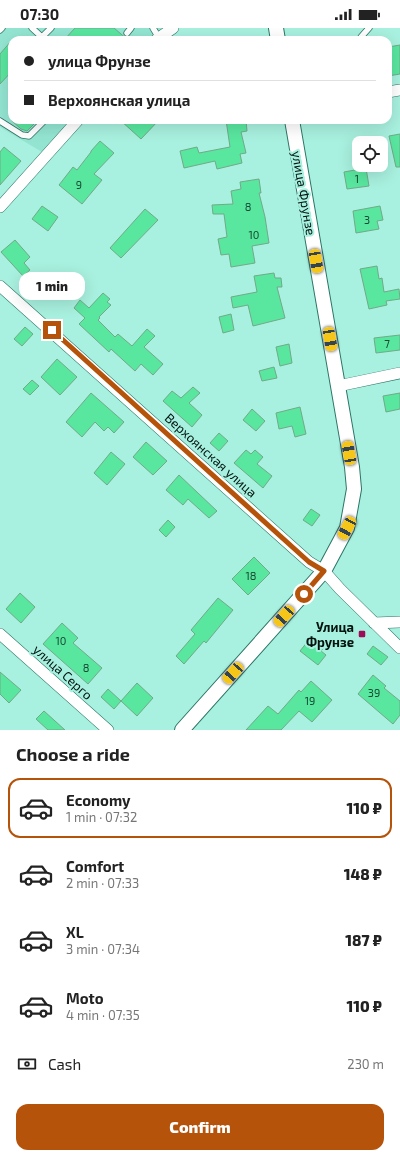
<!DOCTYPE html>
<meta charset="utf-8">
<style>
:root{--surface:#fff;--page:#f6f6f6;--text:#222;--muted:#767676;--line:#e0e0e0;--accent:#b45309}
body{margin:0;font-family:"Exo 2",sans-serif;background:var(--page);color:var(--text);height:100vh;display:flex;flex-direction:column;font-size:15px;white-space:nowrap}
*{box-sizing:border-box;margin:0}
p{font-size:13px;color:var(--muted)}
.icon{flex:none;width:22px;height:22px;fill:none;stroke:currentColor;stroke-width:2;stroke-linecap:round;stroke-linejoin:round}
.map{position:relative;height:702px;overflow:hidden}
.details{display:flex;flex-direction:column;background:var(--surface);flex:1}
.details>*{flex:none}
.top-card{position:absolute;left:8px;top:8px;width:384px;height:88px;border-radius:12px;box-shadow:0 4px 16px #0002;display:grid;align-content:center;height:88px;padding:0 16px;background:var(--surface)}
.buttons{position:absolute;left:352px;top:108px;display:grid;gap:8px}
.buttons a{display:grid;place-items:center;width:36px;height:36px;border-radius:8px;background:var(--surface);box-shadow:0 4px 16px #0002;font-size:20px}
.end{position:absolute;width:18px;height:18px;margin:-9px;border:5px solid #b45309;background:#fff;box-shadow:0 0 0 2px #fff}
.from{border-radius:50%}
.bubble{position:absolute;height:28px;border-radius:12px;background:var(--surface);box-shadow:0 4px 16px #0002;font-size:13px;font-weight:800;line-height:28px;text-align:center}
.car{position:absolute;width:12px;height:24px;margin:-12px -6px;border-radius:5px;box-shadow:0 0 3px 1px #0007;background:linear-gradient(#f5c518 24%,#345 0 40%,#f5c518 0 76%,#345 0 86%,#f5c518 0)}
.top-card b{display:flex;align-items:center;gap:14px;height:38px;font-size:15px}
.top-card b+b{border-top:1px solid var(--line)}
.top-card i{width:10px;height:10px;background:var(--text)}
ul{padding:0;list-style:none}
li{display:flex;align-items:center;gap:12px;height:60px;margin:0 8px 6px;padding:0 8px;border:2px solid transparent;border-radius:12px}
li div{flex:1}
li b{display:block;font-size:15px}
li em{font-style:normal;font-weight:800}
li.active{border-color:var(--accent)}
li>.icon{width:36px;height:36px;stroke-width:1.5}
h2{padding:0 16px;font-size:18px;line-height:48px}
.pay{display:flex;align-items:center;gap:10px;height:44px;padding:0 16px;font-size:15px}
.pay p{margin-inline-start:auto}
.primary-button{display:flex;gap:8px;margin-top:auto;padding:8px 16px}
.primary-button a{flex:1;height:46px;border-radius:12px;background:var(--accent);color:#fff;font-size:16px;font-weight:800;line-height:46px;text-align:center}
.status{display:flex;justify-content:space-between;align-items:center;height:28px;padding:0 20px;background:var(--surface);direction:ltr}
.status svg{height:11px;fill:currentColor}
.map>svg:first-child{display:block}
</style>
<div class="status"><b>07:30</b><svg viewBox="0 0 49 12"><path d="M0 12V9h3v3zM5 12V6h3v6zM10 12V3h3v9zM15 12V0h3v12zM26 1h20v11H26zM47 4h2v5h-2z"/></svg></div>
<div class="map">
<svg width="400" height="702" viewBox="0 0 400 702">
<rect width="100%" height="100%" fill="#a8f0df"/>
<path fill="#93e5d2" d="M0 0H166L149 12H12V92H72L42 124 0 99Z"/>
<path fill="#59e69f" stroke="#72a989" d="M75 0H114L128 12H64Z
M12 12V43L0 56V26Z
M400 17V46L388 48V19Z
M11 92H38L27 103 21 101Z
M120 92H159L141 111Z
M226 92H246L247 103 241 104 246 125 240 126 242 135 217 141 215 133 184 140 180 123 197 119 199 125 230 119Z
M400 106V139H396L389 108Z
M100 113 114 125 94 146 102 152 82 176 59 157 73 139 77 142 91 124V123Z
M4 119 21 133 0 157V124Z
M366 140 369 158 347 161 344 144Z
M259 151 261 165H259L265 189 269 215 252 218 255 235 231 239 229 226 221 227 218 211 227 209 224 186H213L212 177 233 176 231 163 241 161 240 154Z
M42 178 58 189 48 203 32 191Z
M380 178 383 192 377 193 379 201 356 205 353 183Z
M145 181 158 192 121 230 110 220Z
M15 212 30 229 24 235 30 242 23 248 1 224Z
M377 238 379 251 382 250 384 264 399 261 400 271 386 273 387 277 369 281 360 241Z
M274 245 275 250H281L282 259H277L285 290 253 298 248 277 233 280 231 269 257 264 254 248Z
M103 265 110 271 107 274 111 277 99 289 100 290 98 292 115 309 118 306 132 318 147 301 155 308 144 319 163 336 153 347 141 336 135 343 111 321 109 324 79 296 85 290 74 280 80 272 89 280Z
M231 286 234 302 223 305 219 289Z
M25 299 33 306 22 318 14 311Z
M400 307V322L376 325 374 310Z
M289 316 292 335 280 338 276 319Z
M57 331 77 349 60 367 41 349Z
M274 339 277 350 262 353 259 343Z
M32 352 39 358 30 367 23 361Z
M193 359 200 365 189 375 202 387 192 399 163 373 172 363 181 370Z
M91 365 124 394 114 405 108 399 104 403 95 394 82 409 66 394Z
M400 365V381L386 384 383 368Z
M300 379 306 406 295 409 292 398 279 401 276 385Z
M252 381 265 393 256 403 243 392Z
M219 405 228 413 219 423 210 415Z
M146 414 167 433 153 447 133 429Z
M246 422 251 426 255 422 263 429 257 436 272 448 263 460 234 435Z
M111 424 125 436 107 457 94 445Z
M179 447 217 483 209 490 188 471 183 477 166 462Z
M311 481 320 487 312 498 303 492Z
M168 492 175 499 166 509 159 502Z
M254 529 270 545 248 567 232 551Z
M20 565 35 579 21 595 6 581Z
M218 570 233 582 206 615 204 613 184 636 176 628 195 606 191 602Z
M62 595 78 610 73 615 102 640 88 656 43 616Z
M312 608 325 618 321 623 326 627 318 637 300 623Z
M373 618 388 629 381 637 367 626Z
M0 644 21 662 9 675 0 666Z
M373 647 386 658 384 660 400 673V687L393 696 358 666Z
M311 653 332 672 312 694 299 683 281 702H246L268 678 278 686 299 662 301 664Z
M137 655 153 670 137 688 121 673Z
M108 661 121 673 114 681 101 669Z
M44 683 65 702H48L36 691Z"/>
<g fill="none" stroke-linecap="round" stroke-linejoin="round">
<g stroke="#2c7466" stroke-width="7">
<path id="service" d="M32 0 45 12
M153 0 159 10
M0 2 2 0
M127 5 131 0
M42 9 51 0
M361 12V9L369 0
M0 93 22 107 29 108 45 92"/>
</g>
<g stroke="#2c7466" stroke-width="12">
<path id="minor" d="M156 12 173 0
M388 64 400 62
M0 179 78 92
M0 258 309 534 324 543 340 561 400 620
M338 358 400 345
M374 595 400 594
M0 606 108 702"/>
</g>
<g stroke="#2c7466" stroke-width="16">
<path id="tertiary" d="M276 0 278 12
M182 702 324 543 347 500 354 461 352 439 292 92"/>
</g>
<use href="#service" stroke="#fff" stroke-width="5.5"/>
<use href="#minor" stroke="#fff" stroke-width="11"/>
<use href="#tertiary" stroke="#fff" stroke-width="14"/>
</g>
<g fill="none" stroke-linecap="round" stroke-linejoin="round">
<path stroke="#b45309" stroke-width="5" d="M52 302 309 534 324 543 304 566"/>
</g>
<rect fill="#9e0c57" stroke="#a8f0df" stroke-width="1.5" x="358" y="602" width="8" height="8" rx="2"/>
<g text-anchor="middle" stroke-width="4" stroke-linejoin="round" paint-order="stroke">
<g font-size="11" fill="#164832">
<text x="357" y="155">1</text>
<text x="79" y="161">9</text>
<text x="248" y="183">8</text>
<text x="367" y="196">3</text>
<text x="254" y="211">10</text>
<text x="387" y="320">7</text>
<text x="251" y="552">18</text>
<text x="61" y="617">10</text>
<text x="86" y="644">8</text>
<text x="374" y="669">39</text>
<text x="310" y="677">19</text>
</g>
<g font-size="13" fill="#00130e" stroke="#a8f0df">
<text transform="translate(304 165) rotate(80)" y="5">улица Фрунзе</text>
<text transform="translate(211 427) rotate(42)" y="5">Верхоянская улица</text>
<text transform="translate(63 644) rotate(42)" y="5">улица Серго</text>
</g>
<g font-size="13" font-weight="bold" fill="#00130e" stroke="#a8f0df" text-anchor="end">
<text x="354" y="604">Улица<tspan x="354" dy="15">Фрунзе</tspan></text>
</g>
</g>
</svg>
<div class="buttons">
<a><svg class="icon" aria-label="locate" viewBox="0 0 24 24"><circle cx="12" cy="12" r="6"/><path d="M12 2v4M12 18v4M2 12h4M18 12h4"/></svg></a>
</div>
<i class="end from" style="left:304px;top:566px"></i>
<i class="end" style="left:52px;top:302px"></i>
<div class="bubble" style="left:19px;top:244px;width:66px">1 min</div>
<i class="car" style="left:316px;top:233px;rotate:170deg"></i>
<i class="car" style="left:330px;top:311px;rotate:170deg"></i>
<i class="car" style="left:349px;top:425px;rotate:350deg"></i>
<i class="car" style="left:347px;top:500px;rotate:208deg"></i>
<i class="car" style="left:284px;top:588px;rotate:222deg"></i>
<i class="car" style="left:233px;top:645px;rotate:222deg"></i>
<div class="top-card">
<b><i class="from"></i>улица Фрунзе</b>
<b><i></i>Верхоянская улица</b>
</div>
</div>
<section class="details">
<h2>Choose a ride</h2>
<ul>
<li class="active"><svg class="icon" aria-label="car" viewBox="0 0 24 24"><path d="M5 17H2v-5l4-1 3-4h7l3 4 3 1v5h-3M9 17h6M6 11h13"/><circle cx="7" cy="17" r="2"/><circle cx="17" cy="17" r="2"/></svg><div><b>Economy</b><p>1 min · 07:32</p></div><em>110 ₽</em></li>
<li><svg class="icon" aria-label="car" viewBox="0 0 24 24"><path d="M5 17H2v-5l4-1 3-4h7l3 4 3 1v5h-3M9 17h6M6 11h13"/><circle cx="7" cy="17" r="2"/><circle cx="17" cy="17" r="2"/></svg><div><b>Comfort</b><p>2 min · 07:33</p></div><em>148 ₽</em></li>
<li><svg class="icon" aria-label="car" viewBox="0 0 24 24"><path d="M5 17H2v-5l4-1 3-4h7l3 4 3 1v5h-3M9 17h6M6 11h13"/><circle cx="7" cy="17" r="2"/><circle cx="17" cy="17" r="2"/></svg><div><b>XL</b><p>3 min · 07:34</p></div><em>187 ₽</em></li>
<li><svg class="icon" aria-label="car" viewBox="0 0 24 24"><path d="M5 17H2v-5l4-1 3-4h7l3 4 3 1v5h-3M9 17h6M6 11h13"/><circle cx="7" cy="17" r="2"/><circle cx="17" cy="17" r="2"/></svg><div><b>Moto</b><p>4 min · 07:35</p></div><em>110 ₽</em></li>
</ul>
<div class="pay"><svg class="icon" aria-label="cash" viewBox="0 0 24 24"><path d="M3 7h18v10H3z"/><circle cx="12" cy="12" r="2"/></svg>Cash<p>230 m</p></div>
<div class="primary-button"><a>Confirm</a></div>
</section>
